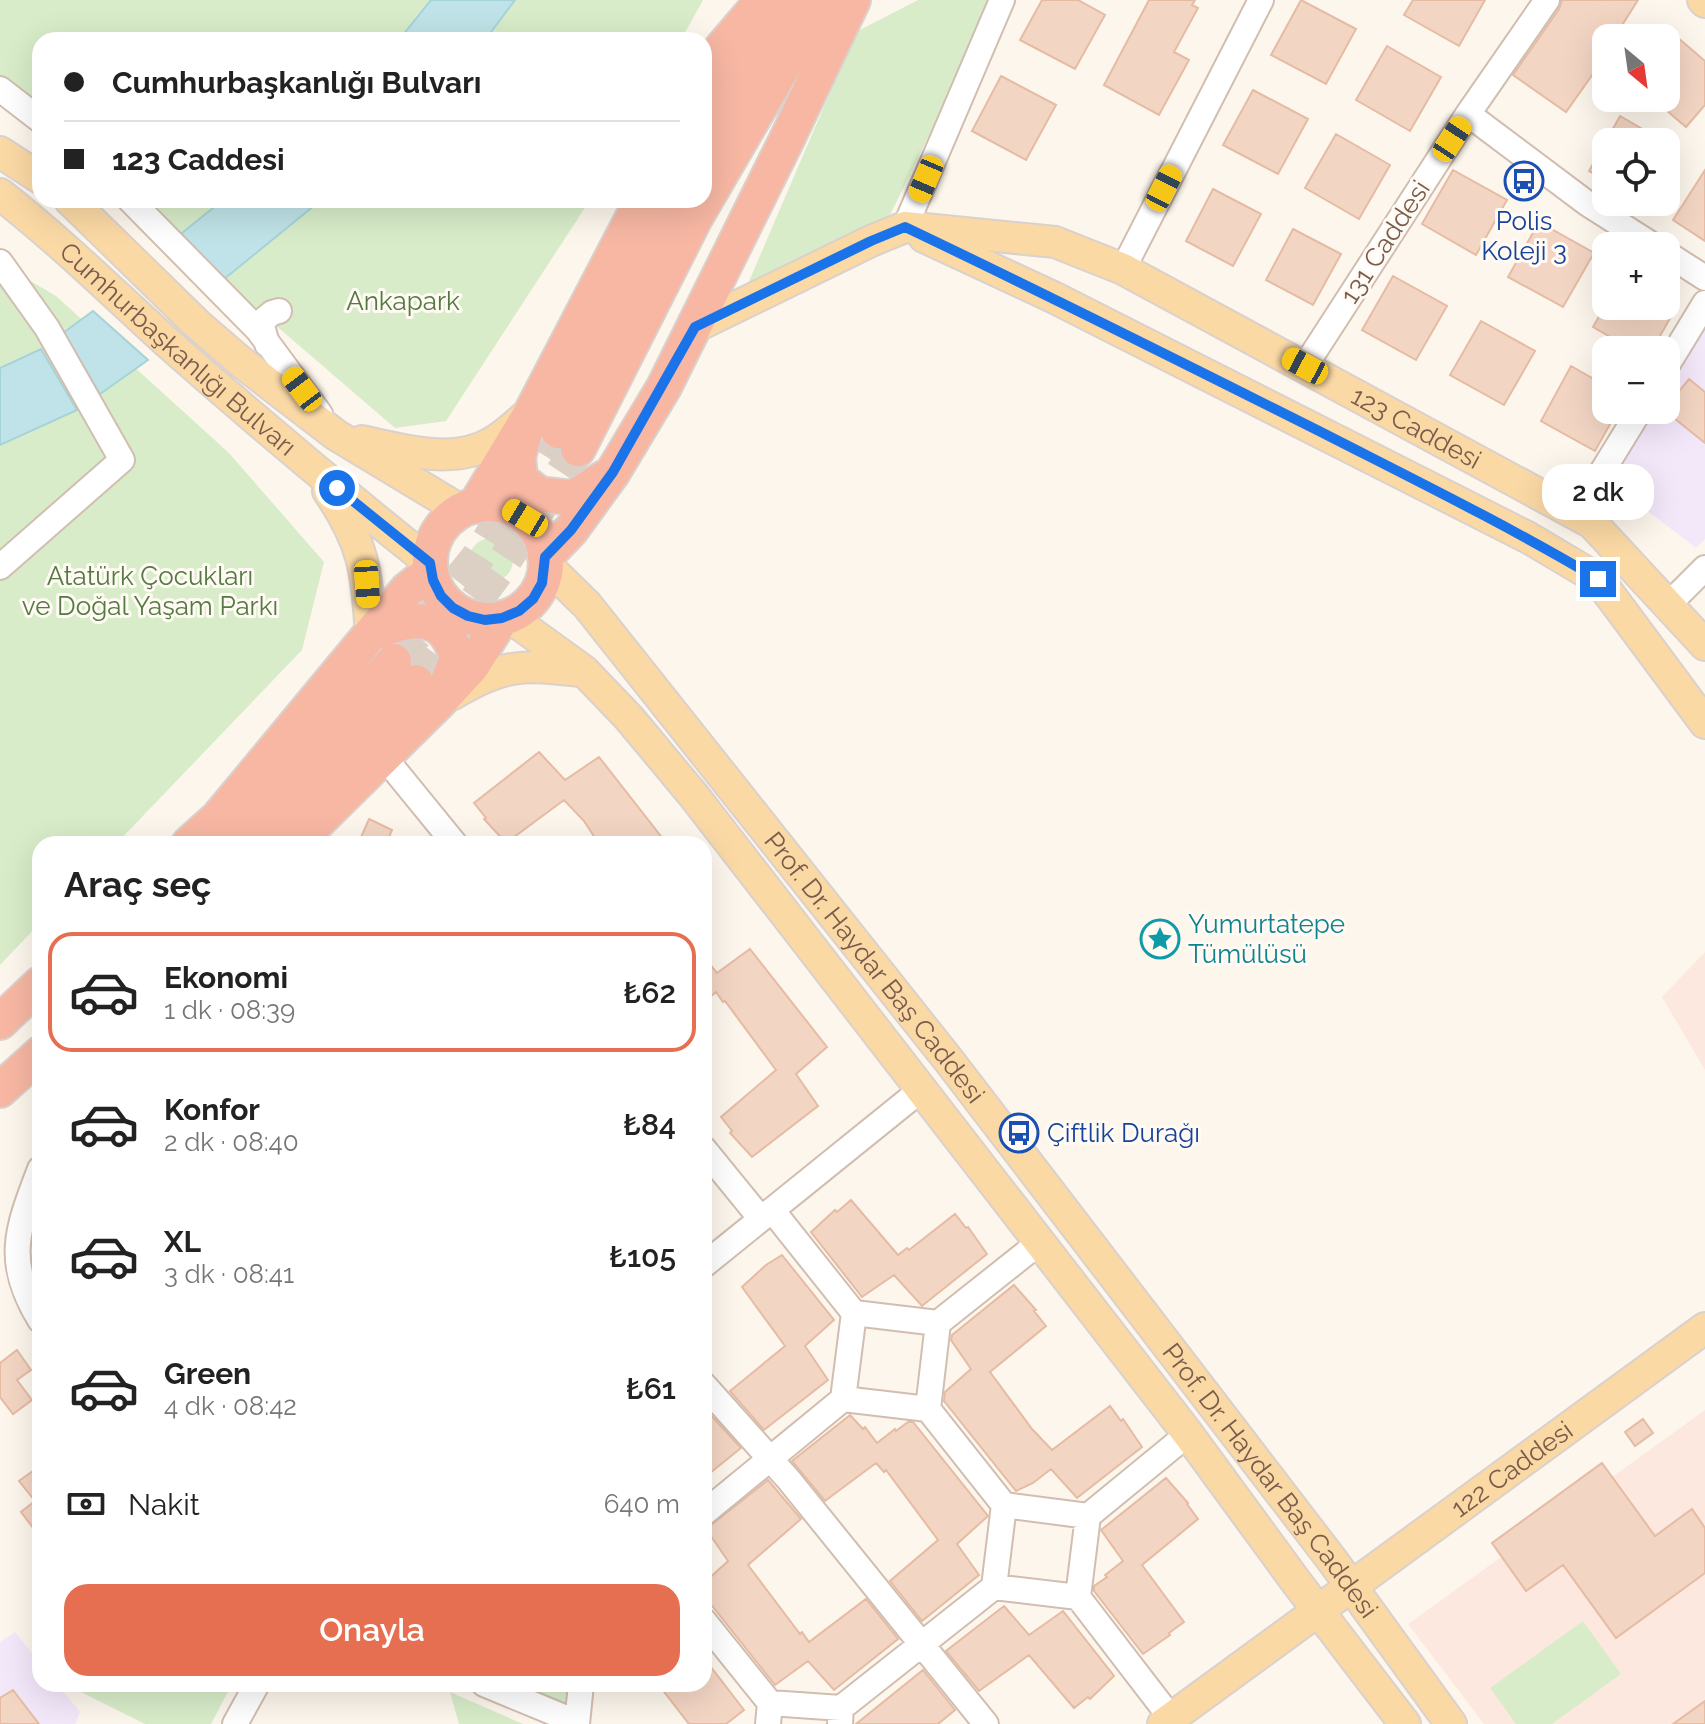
<!DOCTYPE html>
<html lang="tr">
<meta charset="utf-8">
<style>
:root{--surface:#fff;--page:#f6f6f6;--text:#222;--muted:#767676;--line:#e0e0e0;--accent:#e76f51}
body{margin:0;font-family:Raleway,sans-serif;background:var(--page);color:var(--text);height:100vh;display:flex;flex-direction:column;font-size:30px;white-space:nowrap}
*{box-sizing:border-box;margin:0}
p{font-size:26px;color:var(--muted)}
.icon{flex:none;width:44px;height:44px;fill:none;stroke:currentColor;stroke-width:2;stroke-linecap:round;stroke-linejoin:round}
.map{position:relative;flex:1;overflow:hidden}
.panel{position:absolute;left:32px;top:836px;width:680px;height:856px;display:flex;flex-direction:column;background:var(--surface);border-radius:24px;box-shadow:0 8px 32px #0002}
.panel>*{flex:none}
.guide{position:absolute;left:32px;top:32px;width:680px;height:176px;border-radius:24px;box-shadow:0 8px 32px #0002;display:grid;align-content:center;height:176px;padding:0 32px;background:var(--surface)}
.needle{width:52px;rotate:151deg}
.tools{position:absolute;left:1592px;top:24px;display:grid;gap:16px}
.tools a{display:grid;place-items:center;width:88px;height:88px;border-radius:16px;background:var(--surface);box-shadow:0 8px 32px #0002;font-size:40px}
.end{position:absolute;width:36px;height:36px;margin:-18px;border:10px solid #1a73e8;background:#fff;box-shadow:0 0 0 4px #fff}
.from{border-radius:50%}
.bubble{position:absolute;height:56px;border-radius:24px;background:var(--surface);box-shadow:0 8px 32px #0002;font-size:26px;font-weight:600;line-height:56px;text-align:center}
.car{position:absolute;width:24px;height:48px;margin:-24px -12px;border-radius:10px;box-shadow:0 0 6px 2px #0007;background:linear-gradient(#f5c518 24%,#345 0 40%,#f5c518 0 76%,#345 0 86%,#f5c518 0)}
.guide b{display:flex;align-items:center;gap:28px;height:76px;font-size:30px}
.guide b+b{border-top:2px solid var(--line)}
.guide i{width:20px;height:20px;background:var(--text)}
ul{padding:0;list-style:none}
li{display:flex;align-items:center;gap:24px;height:120px;margin:0 16px 12px;padding:0 16px;border:4px solid transparent;border-radius:24px}
li div{flex:1}
li b{display:block;font-size:30px}
li em{font-style:normal;font-weight:600}
li.active{border-color:var(--accent)}
li>.icon{width:72px;height:72px;stroke-width:1.5}
h2{padding:0 32px;font-size:36px;line-height:96px}
.pay{display:flex;align-items:center;gap:20px;height:88px;padding:0 32px;font-size:30px}
.pay p{margin-inline-start:auto}
.primary-button{display:flex;gap:16px;margin-top:auto;padding:16px 32px}
.primary-button a{flex:1;height:92px;border-radius:24px;background:var(--accent);color:#fff;font-size:32px;font-weight:600;line-height:92px;text-align:center}
.map>svg:first-child{display:block}
</style>
<div class="map">
<svg width="1705" height="1724" viewBox="0 0 1705 1724">
<rect width="100%" height="100%" fill="#fdf6ec"/>
<path fill="#fde8e0" d="M1705 952V1070L1662 997Z
M1705 1410V1724H1484L1408 1624Z"/>
<path fill="#f3e8fa" d="M1705 324V539L1696 548 1611 483 1654 410H1666V390Z
M15 1632 40 1663V1684H57L80 1712 75 1724H0V1642Z"/>
<path fill="#d8ecc9" d="M0 0H703L681 40H40V107L0 79Z
M918 0H995L889 217 747 286 856 32Z
M142 200H590L446 421 395 428 223 280Z
M0 263 56 296 229 453 324 562 302 650 116 844H40V923L0 965Z
M469 560a22 22 0 1 1 44 0a22 22 0 1 1-44 0Z
M1583 1621 1621 1674 1552 1724H1516L1490 1688Z
M86 1684H230L231 1686 211 1724H145L77 1690Z
M520 1684H572L569 1705Z
M450 1692 523 1724H459Z"/>
<path fill="#bfe3e8" stroke="#a5d3da" stroke-width="2" d="M431 0H515L485 40H399Z
M223 200H321L223 280 177 237Z
M93 311 148 360 100 394 63 333Z
M41 349 77 410 0 445V368Z"/>
<path fill="#f3d5c3" stroke="#e6bba3" stroke-width="2" d="M1042 0H1078L1105 15 1075 69 1020 40Z
M1149 0H1195L1192 5 1198 8 1174 52 1189 60 1159 115 1104 85Z
M1301 0 1356 29 1326 84 1271 55Z
M1413 0H1485L1459 46 1404 15Z
M1562 0H1638L1614 38H1606V51L1602 61 1566 112 1513 75 1559 9Z
M1677 37 1705 61V105L1686 127 1652 98H1666V50Z
M1387 46 1441 77 1410 131 1356 100Z
M1001 76 1056 105 1026 160 972 131Z
M1253 90 1308 119 1278 174 1223 145Z
M1620 116 1665 142H1606V180L1589 171Z
M1336 134 1390 165 1359 219 1305 188Z
M1453 170 1507 200 1476 255 1422 224Z
M1705 170V241L1673 220Z
M1213 189 1261 214 1233 266 1186 241Z
M1539 222 1594 253 1563 307 1508 277Z
M1293 229 1341 254 1313 305 1266 280Z
M1393 276 1447 306 1416 360 1362 330Z
M1605 306H1677L1652 350H1633L1593 327Z
M1481 321 1535 351 1504 405 1450 375Z
M1571 366 1606 386V410H1618L1595 451 1541 421Z
M1689 379 1705 392V443L1664 410Z
M539 752 565 780 599 757 667 844H599L584 821 564 800 506 843 484 819 486 818 474 803Z
M369 819 392 830 386 844H358Z
M750 949 827 1047 796 1074 818 1106 752 1157 730 1133 732 1131 721 1117 776 1070 725 1001 723 1002 716 992 704 1002V957L717 973Z
M851 1200 898 1255 907 1248 909 1250 955 1214 966 1228 968 1227 987 1254 922 1306 894 1275 862 1297 811 1232 835 1210 837 1212Z
M782 1255 834 1320 805 1346 828 1380 764 1430 730 1391 785 1346 742 1287 766 1265Z
M1014 1285 1036 1310 1034 1311 1046 1326 990 1372 1032 1429 1052 1450 1110 1406 1121 1421 1123 1419 1142 1447 1077 1498 1051 1469 1033 1483 1016 1491 944 1401 945 1392 971 1369 951 1340 952 1335Z
M17 1350 31 1370 17 1380 32 1400 13 1414 0 1397V1363Z
M706 1410 741 1448 704 1478V1412Z
M850 1415 863 1429 865 1427 877 1443 895 1429 896 1431 908 1422H913L988 1516 957 1544 979 1575 922 1621 890 1581 938 1540 886 1470 884 1472 876 1463 825 1501 792 1461Z
M1643 1419 1653 1433 1635 1446 1625 1432Z
M1602 1463 1655 1536 1692 1509 1705 1528V1573L1616 1638 1563 1565 1526 1591 1492 1543Z
M40 1466V1537L21 1512 35 1501 19 1481Z
M1166 1478 1188 1503 1187 1504 1198 1519 1142 1565 1184 1622 1169 1633 1170 1635 1143 1654 1094 1591V1586L1107 1577 1105 1575 1123 1561 1101 1530Z
M768 1480 801 1519 748 1565 800 1634 802 1632 809 1642 866 1599 898 1639 834 1690 808 1661 775 1685 713 1607 704 1600V1583L728 1561 706 1529Z
M1004 1606 1029 1635 1063 1611 1114 1676 1090 1699 1088 1697 1074 1708 1029 1655 979 1691 946 1651Z
M704 1658 744 1710 726 1724H689L658 1684H704Z
M923 1670 955 1710 938 1724H856Z
M13 1690 39 1724H0V1698Z
M1705 1701V1724H1673Z"/>
<g fill="none" stroke-linecap="round" stroke-linejoin="round">
<path stroke="#dcd0c4" stroke-width="34" stroke-dasharray="34 17" stroke-linecap="butt" d="M394 661 478 557 558 431
M416 682 499 569 578 449"/>
<g stroke="#d1beb0" stroke-width="28">
<path id="minor" d="M0 89 40 120
M1468 114 1588 204 1654 246
M130 200 258 330 320 414
M905 227 1002 0
M1666 253 1705 278
M0 262 47 328 122 460 0 567
M1123 269 1261 0
M267 344 261 322 272 313 279 311
M1305 366 1468 114 1547 0
M1666 367 1705 303
M1576 514 1640 410
M1668 605 1705 568
M384 757 455 844
M704 1149 761 1219
M40 1169C17 1229 4 1261 40 1320
M772 1210 854 1313 938 1323 928 1409 1004 1505 1088 1516
M704 1265 922 1089
M854 1313 843 1399 928 1409
M938 1323 1040 1242
M704 1385 789 1480 986 1724
M704 1513 843 1399
M994 1587 1004 1505
M704 1621 770 1703 768 1724
M484 1684 576 1722
M770 1703 841 1708
M1171 1718 1078 1597 1088 1516 1188 1434
M235 1724 257 1684
M577 1724 581 1684
M840 1724 841 1708 994 1587 1078 1597"/>
</g>
<g stroke="#dad1cd" stroke-width="34">
<g id="major">
<path d="M1703 0 1705 2"/>
<path d="M0 152 40 178"/>
<path id="s1" d="M0 194C60 241 113 293 169 344 254 419 341 492 430 563"/>
<path d="M70 200 197 324 241 362 336 435 462 511"/>
<path d="M924 237 1055 298 1529 538 1598 579 1705 723"/>
<path id="s2" d="M695 327 871 241 905 227 1055 242 1123 269 1592 523 1705 645"/>
<path d="M362 441C401 450 454 465 491 443 504 436 515 425 526 416"/>
<path d="M328 491C365 545 366 571 371 634"/>
<path id="s3" d="M546 565 587 605 950 1062 1332 1560 1451 1724"/>
<path d="M508 616 584 671 629 718 694 796 1188 1434 1297 1583 1405 1724"/>
<path d="M451 695C505 664 520 664 581 671"/>
<path id="s4" d="M1163 1724 1705 1328"/>
</g>
</g>
<g stroke="#dad1cd" stroke-width="38">
<path id="highway" d="M704 81 721 49 763 0
M704 147 785 0
M558 431 675 200
M525 432 518 457 520 479 539 494 573 498 604 478
M578 449 695 218 822 0
M430 562a58 58 0 1 1 116 0a58 58 0 1 1-116 0Z
M475 506 531 413 642 200
M545 557 571 530 613 472 664 387 787 139 853 0
M371 634C391 625 427 611 445 633 450 639 454 649 458 656L444 691
M189 844 218 818 407 590 431 571
M225 844 394 661
M261 844 416 682
M295 844 439 702 472 666 502 618
M0 1022 40 984
M0 1090 40 1054"/>
</g>
<use href="#minor" stroke="#fff" stroke-width="24"/>
<use href="#major" stroke="#fbd9a5" stroke-width="30"/>
<use href="#highway" stroke="#f7b7a3" stroke-width="34"/>
</g>
<g fill="none" stroke-linecap="round" stroke-linejoin="round">
<path stroke="#1a73e8" stroke-width="10" d="M337 488 430 563 433 580 441 596 453 608 468 616 485 620 502 618 519 611 533 599 542 583 545 557 571 530 613 472 695 327 871 241 905 227C1044 293 1181 362 1319 431 1413 479 1507 525 1598 579"/>
</g>
<defs>
<g id="bus-ring" transform="scale(2)"><circle r="9.5" fill="#fffaf3" stroke="#1a4fb4" stroke-width="1.5"/><path d="M-5-6H5V4H4V6H2V4H-2V6H-4V4H-5ZM-3.5-4V0h7V-4ZM-3.5 1.2v1.5H-2V1.2ZM2 1.2v1.5H3.5V1.2Z" fill="#1a4fb4"/></g>
<g id="sight-ring" transform="scale(2)"><circle r="9.5" fill="#fffaf3" stroke="#0f9aa8" stroke-width="1.5"/><path d="M0-6L1.8-2.2L6-1.7L2.9 1.2L3.7 5.4L0 3.3L-3.7 5.4L-2.9 1.2L-6-1.7L-1.8-2.2Z" fill="#0f9aa8"/></g>
</defs>
<g fill-rule="evenodd">
<use href="#bus-ring" x="1524" y="181"/>
<use href="#sight-ring" x="1160" y="939"/>
<use href="#bus-ring" x="1019" y="1133"/>
</g>
<g text-anchor="middle" stroke-width="6" stroke-linejoin="round" paint-order="stroke">
<g font-size="26" fill="#164399" stroke="#fffaf3">
<text x="1524" y="230">Polis<tspan x="1524" dy="30">Koleji 3</tspan></text>
<text x="1047" y="1142" text-anchor="start">Çiftlik Durağı</text>
</g>
<g font-size="26" fill="#7a5c4d" stroke="#fffaf3">
<text transform="translate(1385 242) rotate(-57)" y="9">131 Caddesi</text>
<text dy="9" stroke="none"><textPath href="#s1" startOffset="236">Cumhurbaşkanlığı Bulvarı</textPath></text>
<text dy="9" stroke="none"><textPath href="#s2" startOffset="790">123 Caddesi</textPath></text>
<text dy="9" stroke="none"><textPath href="#s3" startOffset="520">Prof. Dr. Haydar Baş Caddesi</textPath></text>
<text dy="9" stroke="none"><textPath href="#s4" startOffset="432">122 Caddesi</textPath></text>
<text dy="9" stroke="none"><textPath href="#s3" startOffset="1168">Prof. Dr. Haydar Baş Caddesi</textPath></text>
</g>
<g font-size="26" fill="#537a41" stroke="#fffaf3">
<text x="403" y="310">Ankapark</text>
<text x="150" y="585">Atatürk Çocukları<tspan x="150" dy="30">ve Doğal Yaşam Parkı</tspan></text>
</g>
<g font-size="26" fill="#0d838f" stroke="#fffaf3" text-anchor="start">
<text x="1188" y="933">Yumurtatepe<tspan x="1188" dy="30">Tümülüsü</tspan></text>
</g>
</g>
</svg>
<div class="tools">
<a><svg class="needle" viewBox="-14 -14 28 28"><path d="M0-13l5 13h-10z" fill="#e53935"/><path d="M0 13l5-13h-10z" fill="#767676"/></svg></a>
<a><svg class="icon" aria-label="locate" viewBox="0 0 24 24"><circle cx="12" cy="12" r="6"/><path d="M12 2v4M12 18v4M2 12h4M18 12h4"/></svg></a>
<a>+</a>
<a>−</a>
</div>
<i class="end from" style="left:337px;top:488px"></i>
<i class="end" style="left:1598px;top:579px"></i>
<div class="bubble" style="left:1542px;top:464px;width:112px">2 dk</div>
<i class="car" style="left:1452px;top:139px;rotate:33deg"></i>
<i class="car" style="left:926px;top:179px;rotate:203deg"></i>
<i class="car" style="left:1164px;top:188px;rotate:27deg"></i>
<i class="car" style="left:1305px;top:366px;rotate:298deg"></i>
<i class="car" style="left:302px;top:389px;rotate:323deg"></i>
<i class="car" style="left:525px;top:518px;rotate:301deg"></i>
<i class="car" style="left:367px;top:584px;rotate:176deg"></i>
<div class="guide">
<b><i class="from"></i>Cumhurbaşkanlığı Bulvarı</b>
<b><i></i>123 Caddesi</b>
</div>
<section class="panel">
<h2>Araç seç</h2>
<ul>
<li class="active"><svg class="icon" aria-label="car" viewBox="0 0 24 24"><path d="M5 17H2v-5l4-1 3-4h7l3 4 3 1v5h-3M9 17h6M6 11h13"/><circle cx="7" cy="17" r="2"/><circle cx="17" cy="17" r="2"/></svg><div><b>Ekonomi</b><p>1 dk · 08:39</p></div><em>₺62</em></li>
<li><svg class="icon" aria-label="car" viewBox="0 0 24 24"><path d="M5 17H2v-5l4-1 3-4h7l3 4 3 1v5h-3M9 17h6M6 11h13"/><circle cx="7" cy="17" r="2"/><circle cx="17" cy="17" r="2"/></svg><div><b>Konfor</b><p>2 dk · 08:40</p></div><em>₺84</em></li>
<li><svg class="icon" aria-label="car" viewBox="0 0 24 24"><path d="M5 17H2v-5l4-1 3-4h7l3 4 3 1v5h-3M9 17h6M6 11h13"/><circle cx="7" cy="17" r="2"/><circle cx="17" cy="17" r="2"/></svg><div><b>XL</b><p>3 dk · 08:41</p></div><em>₺105</em></li>
<li><svg class="icon" aria-label="car" viewBox="0 0 24 24"><path d="M5 17H2v-5l4-1 3-4h7l3 4 3 1v5h-3M9 17h6M6 11h13"/><circle cx="7" cy="17" r="2"/><circle cx="17" cy="17" r="2"/></svg><div><b>Green</b><p>4 dk · 08:42</p></div><em>₺61</em></li>
</ul>
<div class="pay"><svg class="icon" aria-label="cash" viewBox="0 0 24 24"><path d="M3 7h18v10H3z"/><circle cx="12" cy="12" r="2"/></svg>Nakit<p>640 m</p></div>
<div class="primary-button"><a>Onayla</a></div>
</section>
</div>
